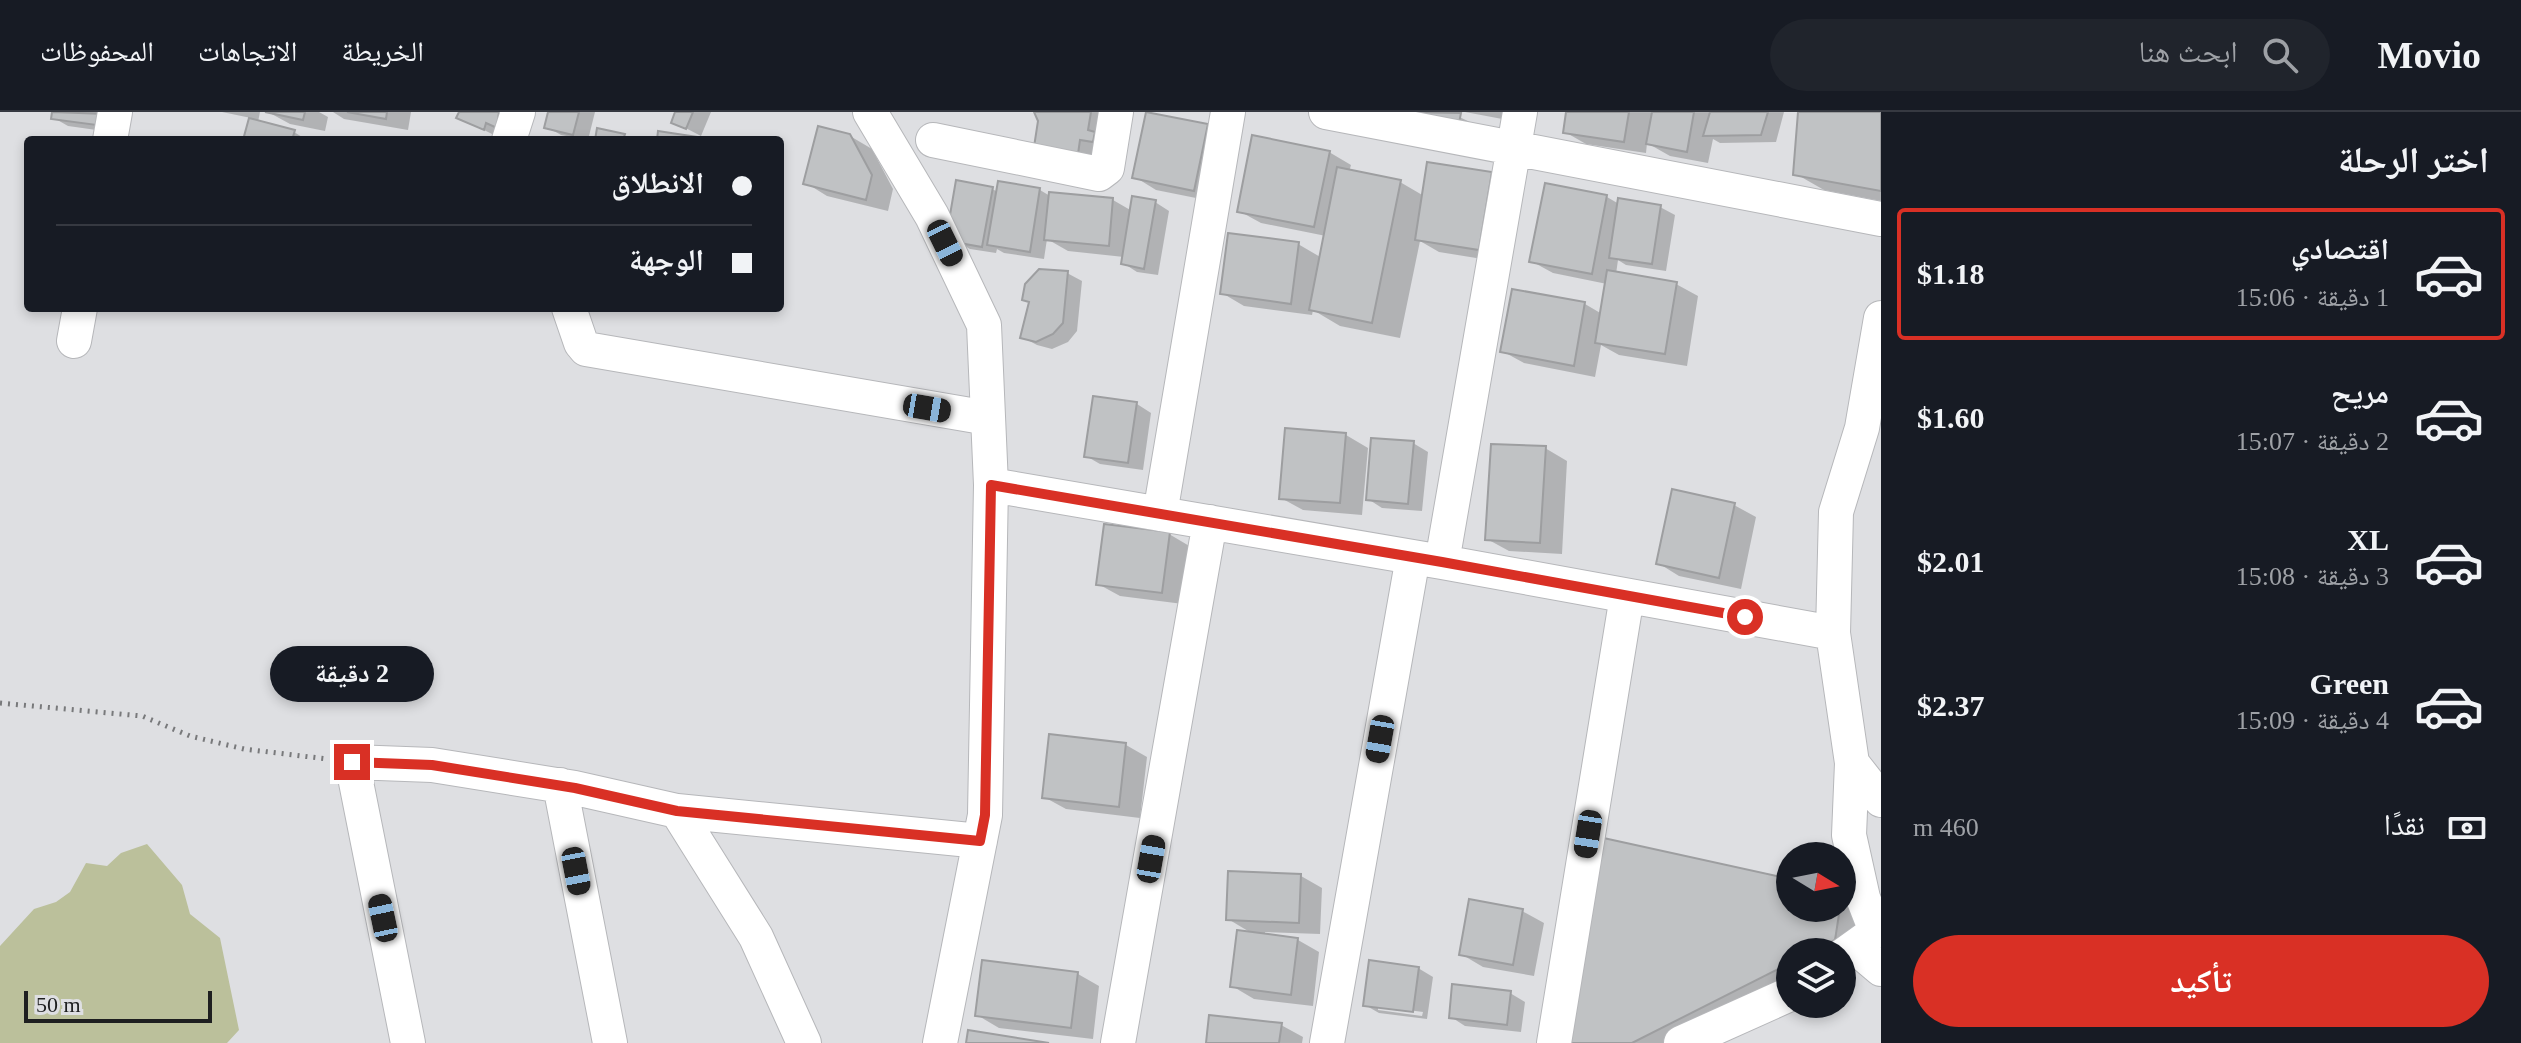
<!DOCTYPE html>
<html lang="ar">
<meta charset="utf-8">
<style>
:root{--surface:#171b24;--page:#20242c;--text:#f1f3f6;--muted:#9ea1a6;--line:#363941;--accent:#d93025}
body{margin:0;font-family:"Times New Roman","Noto Naskh Arabic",serif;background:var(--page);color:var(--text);direction:rtl;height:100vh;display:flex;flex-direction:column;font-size:30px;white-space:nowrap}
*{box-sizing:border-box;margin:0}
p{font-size:26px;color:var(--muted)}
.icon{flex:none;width:44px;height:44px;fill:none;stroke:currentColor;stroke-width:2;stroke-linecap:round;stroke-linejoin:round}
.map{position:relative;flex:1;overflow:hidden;direction:ltr}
.panel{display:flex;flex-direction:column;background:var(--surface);width:640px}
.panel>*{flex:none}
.banner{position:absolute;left:24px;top:24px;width:760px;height:176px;border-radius:8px;box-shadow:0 4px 12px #0003;direction:rtl;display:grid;align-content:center;height:176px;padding:0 32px;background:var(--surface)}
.needle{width:52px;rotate:100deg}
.buttons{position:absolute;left:1776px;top:730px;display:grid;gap:16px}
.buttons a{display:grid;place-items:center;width:80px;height:80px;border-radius:50%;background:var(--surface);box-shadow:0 4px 12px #0003;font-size:40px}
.scale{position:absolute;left:24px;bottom:20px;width:188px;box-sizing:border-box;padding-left:8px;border:4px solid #1e1f20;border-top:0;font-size:22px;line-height:28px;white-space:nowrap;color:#1e1f20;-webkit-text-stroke:6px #dedfe2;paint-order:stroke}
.end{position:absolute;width:36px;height:36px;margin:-18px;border:10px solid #d93025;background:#fff;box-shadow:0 0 0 4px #fff}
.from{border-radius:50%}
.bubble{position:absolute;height:56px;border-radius:28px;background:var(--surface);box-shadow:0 4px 12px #0003;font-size:26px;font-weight:700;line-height:56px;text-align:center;direction:rtl}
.car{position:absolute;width:24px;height:48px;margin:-24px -12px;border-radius:10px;box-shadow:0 0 6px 2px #0007;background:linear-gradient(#222 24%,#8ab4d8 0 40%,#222 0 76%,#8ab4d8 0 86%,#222 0)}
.banner b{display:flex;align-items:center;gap:28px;height:76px;font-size:30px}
.banner b+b{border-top:2px solid var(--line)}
.banner i{width:20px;height:20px;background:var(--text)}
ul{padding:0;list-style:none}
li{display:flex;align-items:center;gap:24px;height:132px;margin:0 16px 12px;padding:0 16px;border:4px solid transparent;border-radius:8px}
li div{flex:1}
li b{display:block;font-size:30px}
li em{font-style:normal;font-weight:700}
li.current{border-color:var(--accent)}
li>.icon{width:72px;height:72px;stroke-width:1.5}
h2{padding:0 32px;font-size:36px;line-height:96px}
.pay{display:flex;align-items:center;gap:20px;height:88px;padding:0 32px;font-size:30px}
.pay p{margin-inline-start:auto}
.cta{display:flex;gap:16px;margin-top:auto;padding:16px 32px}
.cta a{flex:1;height:92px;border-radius:48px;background:var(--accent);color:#fff;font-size:32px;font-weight:700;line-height:92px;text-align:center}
header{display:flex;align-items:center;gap:48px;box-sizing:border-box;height:112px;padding:0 40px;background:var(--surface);border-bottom:2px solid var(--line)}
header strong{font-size:38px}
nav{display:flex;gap:44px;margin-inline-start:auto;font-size:28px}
.search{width:560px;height:72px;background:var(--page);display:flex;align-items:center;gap:20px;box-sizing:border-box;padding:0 28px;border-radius:44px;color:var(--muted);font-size:30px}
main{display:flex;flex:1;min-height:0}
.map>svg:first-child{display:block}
</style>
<header>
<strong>Movio</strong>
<div class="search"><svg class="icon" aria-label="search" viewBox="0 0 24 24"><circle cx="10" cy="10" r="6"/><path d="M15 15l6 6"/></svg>ابحث هنا</div>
<nav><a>الخريطة</a><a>الاتجاهات</a><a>المحفوظات</a></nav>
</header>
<main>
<section class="panel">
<h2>اختر الرحلة</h2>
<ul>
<li class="current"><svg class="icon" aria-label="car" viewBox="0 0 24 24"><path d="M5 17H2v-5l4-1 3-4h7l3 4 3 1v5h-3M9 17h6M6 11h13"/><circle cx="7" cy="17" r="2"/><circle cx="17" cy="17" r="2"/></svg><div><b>اقتصادي</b><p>1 دقيقة · 15:06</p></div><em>$1.18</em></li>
<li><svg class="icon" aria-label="car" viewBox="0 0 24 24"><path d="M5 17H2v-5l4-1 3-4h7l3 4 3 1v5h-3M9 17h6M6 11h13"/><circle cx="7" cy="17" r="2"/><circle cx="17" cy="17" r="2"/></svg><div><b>مريح</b><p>2 دقيقة · 15:07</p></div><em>$1.60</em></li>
<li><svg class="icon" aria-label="car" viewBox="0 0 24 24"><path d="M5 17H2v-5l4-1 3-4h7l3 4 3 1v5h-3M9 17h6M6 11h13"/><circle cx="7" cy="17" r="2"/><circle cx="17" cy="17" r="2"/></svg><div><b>XL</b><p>3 دقيقة · 15:08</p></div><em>$2.01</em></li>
<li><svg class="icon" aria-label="car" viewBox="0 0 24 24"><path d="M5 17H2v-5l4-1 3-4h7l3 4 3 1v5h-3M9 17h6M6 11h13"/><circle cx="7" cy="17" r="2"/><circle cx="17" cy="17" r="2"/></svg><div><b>Green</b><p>4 دقيقة · 15:09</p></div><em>$2.37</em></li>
</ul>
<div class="pay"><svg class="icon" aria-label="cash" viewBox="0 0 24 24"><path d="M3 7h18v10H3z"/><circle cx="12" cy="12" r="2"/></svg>نقدًا<p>460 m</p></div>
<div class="cta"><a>تأكيد</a></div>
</section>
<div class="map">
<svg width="1881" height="931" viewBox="0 0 1881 931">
<rect width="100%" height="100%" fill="#dedfe2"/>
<path fill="#bbc09b" d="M147 732 182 773 190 802 220 826 239 918 227 931H0V834L34 797 56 790 70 780 86 751 107 754 121 741Z"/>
<path fill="#0003" fill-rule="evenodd" d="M54 0H111L118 21 68 14 54 6Z
M222 0H260L258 10 294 20 307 28H245L251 6Z
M268 0H319L328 5 325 19 290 12Z
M333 0H411L408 18 344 7Z
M461 0H515L498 25 458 5Z
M550 0H595L588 28 561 23 547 15Z
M675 0H711L701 24 674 10 677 1Z
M1036 0H1114L1099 53 1058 46Z
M1406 0H1449L1474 12Z
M1465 0H1514L1513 9Z
M1568 0H1784L1776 30 1720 31 1713 27 1708 51 1670 44 1647 31 1646 41 1586 32 1565 20Z
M1800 0H1881V89L1824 78 1796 62Z
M1207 14 1229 27 1216 90 1156 78 1135 65Z
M850 24 872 37 893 77 888 99 827 84 806 71Z
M1329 40 1351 53 1349 60 1400 70 1424 84 1491 62 1513 74 1501 150 1439 140 1420 129 1400 226 1340 214 1313 198 1312 203 1244 194 1222 181 1298 132 1322 146 1326 124 1261 111 1239 99Z
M999 72 1040 78 1050 84 1113 88 1132 99 1155 90 1169 99 1158 163 1137 160 1123 151 1124 145 1068 139 1047 127 1044 147 1004 141 997 137 996 141 970 137 955 128 952 104 992 77 998 80Z
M1607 85 1619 92 1660 95 1675 103 1666 159 1626 153 1618 148 1616 162 1676 172 1698 184 1687 254 1619 243 1601 233 1595 265 1524 251 1502 239 1513 179 1585 192 1602 202 1607 172 1553 161 1531 149Z
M1067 161 1082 169 1077 219 1068 230 1052 237 1037 233 1022 225Z
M1094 286 1137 292 1151 301 1143 358 1100 352 1086 344Z
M1287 319 1346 323 1368 336 1362 403 1303 398 1281 386Z
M1413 331 1428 340 1422 399 1382 396 1368 387Z
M1545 336 1567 349 1562 442 1509 439 1487 427Z
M1734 393 1756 405 1741 477 1679 464 1658 451Z
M1169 422 1191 435 1183 492 1120 484 1098 472Z
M1126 633 1147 645 1140 706 1066 697 1044 685Z
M1301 764 1322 776 1320 822 1265 820V823L1298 828 1319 840 1313 894 1254 887 1232 874 1253 822 1228 807Z
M1790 769V796H1842V781L1870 797 1842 840H1790V881L1691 931H1568Z
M1522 799 1544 811 1534 864 1483 855 1461 842Z
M1418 856 1433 865 1427 907 1379 901 1365 893ZM1378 894 1423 900 1422 904 1378 898Z
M1078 862 1099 874 1093 927 999 916 977 903Z
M1510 881 1525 890 1521 920 1465 914 1451 905Z
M1281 913 1303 925 1302 931H1208Z"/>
<path fill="#c0c2c4" stroke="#9d9ea0" stroke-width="2" d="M52 0 106 2 104 14 51 7Z
M265 0H305L303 8Z
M347 0H387L386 7Z
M459 0H499L497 16 486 11 484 18 456 6Z
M548 0H579L573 23 544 16Z
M675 0H693L686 17 671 11Z
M1034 0H1091L1088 18 1095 20 1093 30 1080 28 1078 42 1034 35 1038 9Z
M1146 0 1208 12 1194 79 1132 66Z
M1404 0 1461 1 1457 21Z
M1566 0H1629L1624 30 1563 21Z
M1652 0H1694L1687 40 1646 32Z
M1710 0H1768L1761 23 1703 24Z
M1798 0H1881V79L1793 63Z
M249 6 295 18 292 28H243Z
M818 14 850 22 872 63 866 88 803 72Z
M597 16 625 22 623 28H595Z
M658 19 704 26 657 28Z
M1252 23 1330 39 1314 115 1237 100Z
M1427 50 1492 60 1479 138 1415 128Z
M1337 55 1401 68 1372 211 1309 198Z
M956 68 993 75 982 135 954 130 936 103H950Z
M998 69 1040 76 1030 140 987 133Z
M1545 71 1607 83 1592 162 1529 150Z
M1049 80 1113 86 1109 134 1044 128Z
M1132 84 1156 88 1144 157 1121 152Z
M1618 86 1661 93 1652 152 1609 146Z
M1228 121 1299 130 1291 192 1220 182Z
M1039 157 1068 159 1063 211 1053 222 1036 230 1020 226 1029 190 1022 188 1025 172Z
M1607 158 1677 170 1665 242 1595 231Z
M1512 177 1585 190 1574 254 1500 240Z
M1093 284 1137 290 1128 351 1084 345Z
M1285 316 1346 321 1340 391 1279 387Z
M1371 326 1414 329 1408 392 1366 388Z
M1491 332 1546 334 1540 431 1485 428Z
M1672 377 1735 391 1719 466 1656 452Z
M1104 412 1170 420 1162 481 1096 473Z
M1049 622 1126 631 1119 695 1042 686Z
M1599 725 1790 767V796H1840L1835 828 1811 840H1790V851L1632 931H1566Z
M1228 759 1301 762 1299 811 1226 808Z
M1469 787 1523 797 1513 853 1459 843Z
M1237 818 1298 826 1291 883 1230 875Z
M982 848 1078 860 1071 916 975 904Z
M1369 848 1419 855 1413 900 1363 894Z
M1452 872 1511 879 1507 913 1449 906Z
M1209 903 1282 911 1279 931H1206Z
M968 918 1049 931H966Z"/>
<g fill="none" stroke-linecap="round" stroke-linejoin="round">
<g stroke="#b6b7ba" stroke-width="36">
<path id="minor" d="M870 0 932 104 984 213 991 373 985 703 940 931
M1326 0 1881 107
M110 28 115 0
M509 28 518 0
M933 28 1099 62 1107 56 1116 0
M569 196 581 231 586 237 988 306
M1881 206 1862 316 1836 400 1833 521 1852 651 1881 688
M74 229 80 196
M991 373 1442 450 1833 521
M1160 402 1228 0
M1442 450 1520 0
M1852 651 1849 723 1863 786 1876 819
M560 673 610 931
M677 699 980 729
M1855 835 1881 857
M1842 844 1881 816
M408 931 352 650 432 653 575 676 677 699 756 825 804 931
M1118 931 1210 410
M1327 931 1413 445
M1554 931 1627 484
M1681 931 1790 882"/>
</g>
<path stroke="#78797b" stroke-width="5" stroke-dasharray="2 6" stroke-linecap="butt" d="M0 591 142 604 190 624 244 637 327 647"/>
<use href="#minor" stroke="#fff" stroke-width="34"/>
</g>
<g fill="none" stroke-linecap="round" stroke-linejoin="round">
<path stroke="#d93025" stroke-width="10" d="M352 650 432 653 575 676 677 699 980 729 985 703 991 373 1442 450 1745 505"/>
</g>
</svg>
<div class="buttons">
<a><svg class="needle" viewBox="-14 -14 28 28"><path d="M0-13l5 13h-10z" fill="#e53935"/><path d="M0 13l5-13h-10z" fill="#9ea1a6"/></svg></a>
<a><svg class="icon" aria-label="layers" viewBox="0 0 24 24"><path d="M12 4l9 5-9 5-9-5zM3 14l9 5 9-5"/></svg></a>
</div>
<div class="scale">50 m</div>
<i class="end from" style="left:1745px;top:505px"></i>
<i class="end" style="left:352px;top:650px"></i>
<div class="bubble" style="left:270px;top:534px;width:164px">2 دقيقة</div>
<i class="car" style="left:945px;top:131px;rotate:154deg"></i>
<i class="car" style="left:927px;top:296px;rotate:100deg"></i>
<i class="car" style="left:1380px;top:627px;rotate:190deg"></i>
<i class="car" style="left:1588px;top:722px;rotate:189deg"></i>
<i class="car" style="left:1151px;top:747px;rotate:10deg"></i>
<i class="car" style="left:576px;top:759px;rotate:169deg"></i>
<i class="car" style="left:383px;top:806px;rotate:348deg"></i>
<div class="banner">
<b><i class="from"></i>الانطلاق</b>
<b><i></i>الوجهة</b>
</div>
</div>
</main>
